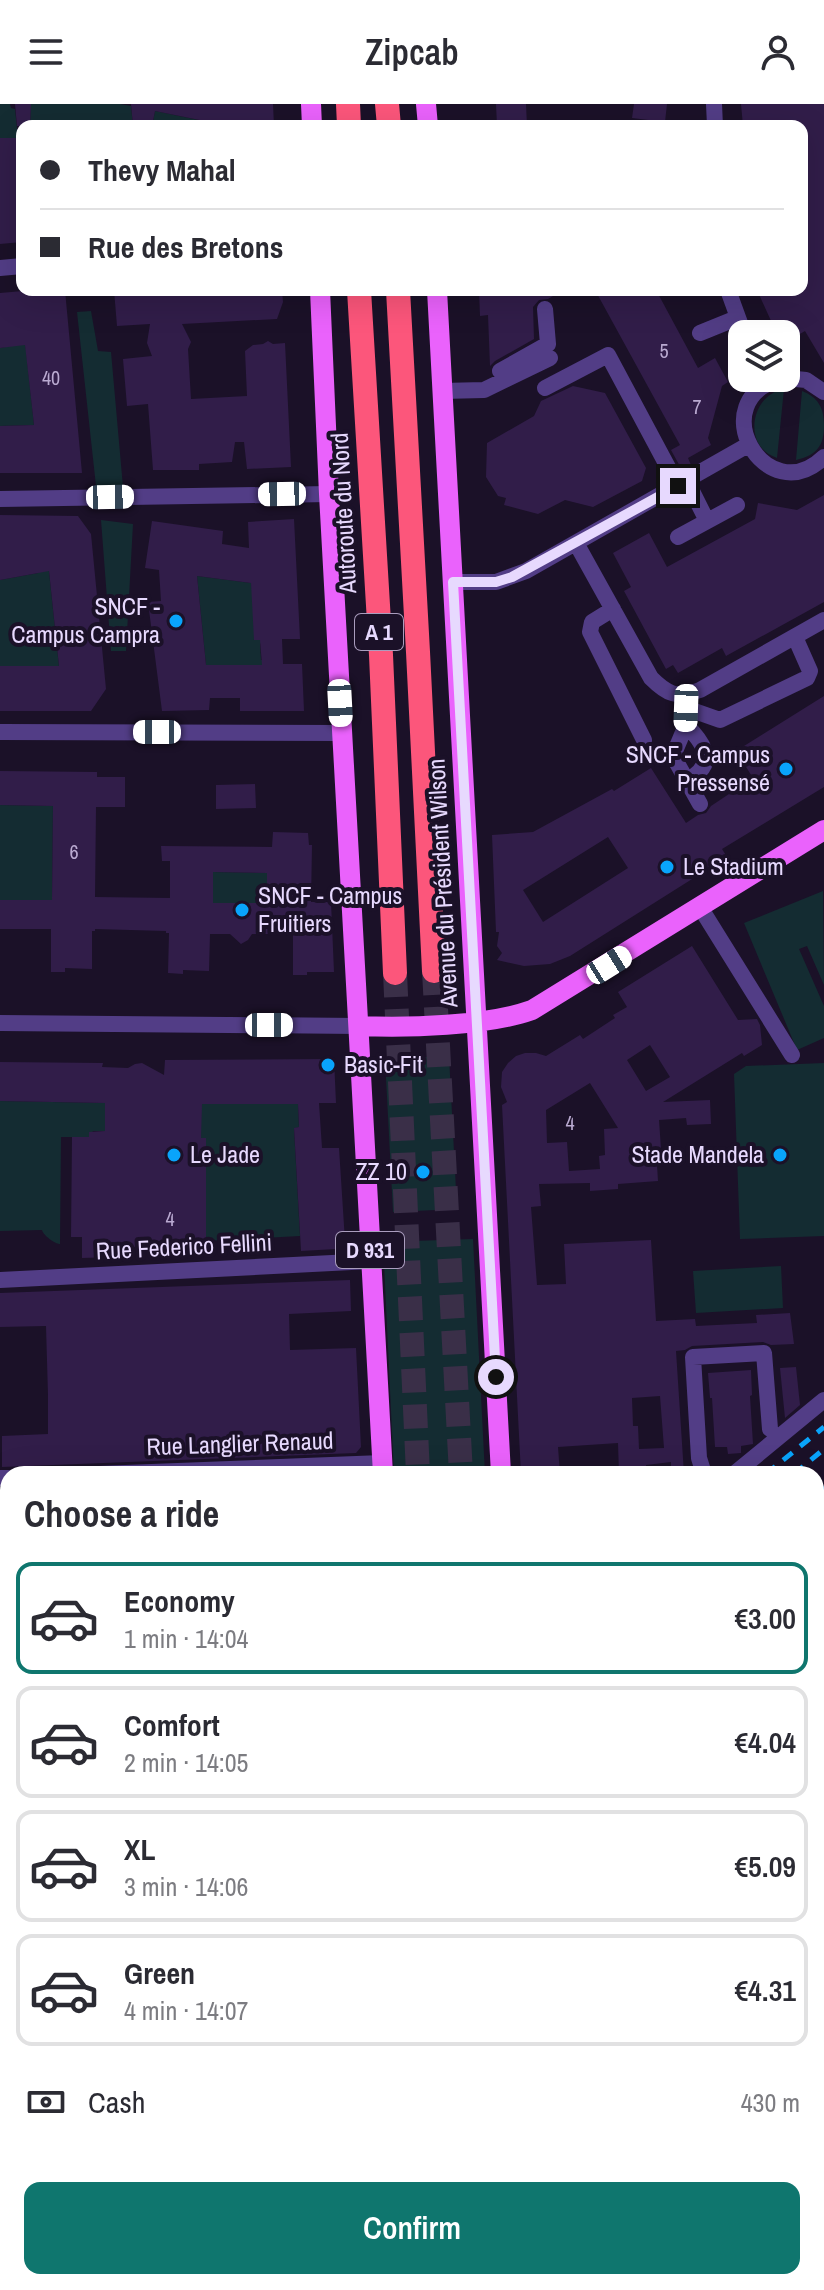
<!DOCTYPE html>
<meta charset="utf-8">
<style>
:root{--surface:#fff;--page:#f2f2f3;--text:#2b2b33;--muted:#7c7c81;--line:#e1e1e2;--accent:#0f766e}
body{margin:0;font-family:"Archivo Narrow",sans-serif;background:var(--page);color:var(--text);height:100vh;display:flex;flex-direction:column;font-size:30px;white-space:nowrap}
*{box-sizing:border-box;margin:0}
p{font-size:26px;color:var(--muted)}
.icon{flex:none;width:44px;height:44px;fill:none;stroke:currentColor;stroke-width:2;stroke-linecap:round;stroke-linejoin:round}
.map{position:relative;flex:1;overflow:hidden}
.details{position:absolute;left:0px;top:1362px;width:824px;height:824px;display:flex;flex-direction:column;background:var(--surface);border-radius:24px 24px 0 0;box-shadow:0 8px 32px #0002}
.details>*{flex:none}
.banner{position:absolute;left:16px;top:16px;width:792px;height:176px;border-radius:16px;box-shadow:0 8px 32px #0002;display:grid;align-content:center;height:176px;padding:0 24px;background:var(--surface)}
.buttons{position:absolute;left:728px;top:216px;display:grid;gap:16px}
.buttons a{display:grid;place-items:center;width:72px;height:72px;border-radius:16px;background:var(--surface);box-shadow:0 8px 32px #0002;font-size:40px}
.end{position:absolute;width:36px;height:36px;margin:-18px;border:10px solid #e7d9fe;background:#111;box-shadow:0 0 0 4px #111}
.from{border-radius:50%}
.car{position:absolute;width:24px;height:48px;margin:-24px -12px;border-radius:10px;box-shadow:0 0 6px 2px #0007;background:linear-gradient(#fff 24%,#345 0 40%,#fff 0 76%,#345 0 86%,#fff 0)}
.banner b{display:flex;align-items:center;gap:28px;height:76px;font-size:30px}
.banner b+b{border-top:2px solid var(--line)}
.banner i{width:20px;height:20px;background:var(--text)}
ul{padding:0;list-style:none}
li{display:flex;align-items:center;gap:24px;height:112px;margin:0 16px 12px;padding:0 8px;border:4px solid var(--line);border-radius:16px}
li div{flex:1}
li b{display:block;font-size:30px}
li em{font-style:normal;font-weight:600}
li.on{border-color:var(--accent)}
li>.icon{width:72px;height:72px;stroke-width:1.5}
h2{padding:0 24px;font-size:36px;line-height:96px}
.pay{display:flex;align-items:center;gap:20px;height:88px;padding:0 24px;font-size:30px}
.pay p{margin-inline-start:auto}
.action{display:flex;gap:16px;margin-top:auto;padding:16px 24px}
.action a{flex:1;height:92px;border-radius:16px;background:var(--accent);color:#fff;font-size:32px;font-weight:600;line-height:92px;text-align:center}
header{display:flex;justify-content:space-between;align-items:center;height:104px;padding:0 24px;background:var(--surface);font-size:36px;font-weight:600}
.map>svg:first-child{display:block}
</style>
<header><svg class="icon" aria-label="menu" viewBox="0 0 24 24"><path d="M4 6h16M4 12h16M4 18h16"/></svg>Zipcab<svg class="icon" aria-label="person" viewBox="0 0 24 24"><circle cx="12" cy="8" r="4"/><path d="M4 21q1-7 8-7t8 7"/></svg></header>
<div class="map">
<svg width="824" height="2186" viewBox="0 0 824 2186">
<rect width="100%" height="100%" fill="#1b1128"/>
<path fill="#142c32" d="M0 0H10L11 4 15 5 18 34H0Z
M31 0H120L131 2 133 22H30Z
M155 7 228 22H152Z
M91 207 98 247 111 248 123 383 96 382 77 208Z
M24 228 34 321 0 322V244L11 242Z
M784 285 777 354C742 343 750 291 784 285Z
M802 287C818 293 824 304 824 321 824 342 817 351 796 356Z
M101 416 133 420 126 547H111Z
M48 458 59 562H0V476L38 469Z
M197 472 251 479 267 535 260 540 261 556H268V561H206Z
M0 701 53 702 52 796H0Z
M213 768 267 769V799H213Z
M823 787 824 881 807 842 799 845 824 902V934L797 946 744 819Z
M449 952 457 1105 393 1108 385 955Z
M824 959V1132L740 1135 734 970 746 962Z
M0 997 105 999V1027H93L89 1033H61L60 1140C55 1140 43 1131 42 1126L0 1127Z
M171 1000H298L299 1023 294 1025 300 1132 206 1137V1034H201Z
M473 1135 485 1370H394L383 1138Z
M781 1162 783 1204 696 1209 693 1167Z
M0 1695 8 1747V1889L0 1892Z
M816 1787H824V1860L816 1859Z
M434 2178H533V2186H434Z"/>
<path fill="#311d49" fill-rule="evenodd" d="M15 0H31L30 22H17Z
M131 0H273L274 22H229L155 7 152 22H133Z
M496 0H526L527 22H497Z
M634 0H667L665 18 632 14Z
M741 0H824V259L805 227 786 238V230H777L757 186H802V22H743Z
M0 34H22V138L0 140Z
M34 186H65L82 369H0V322L34 321 25 241 0 244V189Z
M114 186H282L283 198 277 215 182 220 191 238 188 245 191 295 247 292 245 247 253 241 263 240 268 237 273 240 285 239 291 363 247 365 244 338H235L232 358 199 360V366H153L148 300 127 302 123 255 152 252 147 239 150 220 117 222Z
M479 186H563L548 195 539 196 533 203 534 235 495 257 490 262 488 211 480 212Z
M595 186H656L698 264 715 254 728 278 722 282 708 334 711 341 688 354 691 361 682 366 671 346 680 341Z
M573 282 605 289 646 364 642 377 593 403 565 396 538 410 504 401 506 394 498 392 486 373 487 339 534 312 541 297Z
M824 391V498L726 552 722 544 678 569 673 561 666 565 624 487 631 483 613 449 649 429 667 463 755 415 758 399 797 406Z
M0 411 78 412 91 430 106 585 91 607H0V562H59L49 467 0 476Z
M294 415 300 535H282L283 560H302L304 607H240V594H210L209 606 162 607 148 498 161 497 159 466 145 464 152 417 223 427 222 440 249 444 248 418ZM197 472 251 479 254 536H260L262 561H206Z
M824 592V683L722 745 727 753 570 852 550 860 524 862 497 856 502 849 497 842 499 828H496L492 731 533 728 612 685 614 687 651 664 686 719 698 711 706 709 711 702 753 674 736 647ZM608 733 628 764 543 818 523 786Z
M0 667 97 668V673H125V703H96L95 793 170 794V757H162L161 742 272 743 273 728 308 729 309 741H312L311 798H331L334 868H307V871H293V830H252L248 836 241 840 230 830H210L209 867 183 866V870L168 869 169 829H166V827L95 825V827H92V865L65 864V868H51V825H0V796H52L53 702 0 701ZM213 768 267 769V799H213Z
M255 680 256 704 216 705V681Z
M692 842 738 916 757 915 760 921 762 941 744 952 742 949 663 998 710 996 711 1020 687 1021 686 1014 659 1016 661 1045H656L658 1077 618 1080V1085L590 1087V1079L539 1080 541 1102 531 1103 537 1181 566 1180 564 1140 651 1136 656 1217 695 1215 696 1222 757 1219 756 1211 790 1209 794 1240 771 1241 763 1238 692 1242 685 1246 676 1247 684 1370H671V1358L646 1361 647 1370H619L618 1339 558 1343 560 1370H521L502 1001 507 998 501 983 502 968 508 959 516 952 525 949H536L546 952 580 931 583 935 615 914 613 911 627 903 618 888ZM650 941 670 973 646 987 627 956ZM590 979 618 1024 604 1025 605 1051 599 1052 600 1065 569 1067 567 1038 547 1039 546 1006ZM660 1292 664 1344 639 1345 638 1322H633L632 1294Z
M334 955 336 999H319L322 1044H339L345 1137 336 1145 301 1147 294 1024 299 1023 298 1000H202L201 1034H206V1137H204V1150L173 1151 172 1142 113 1144V1153L82 1154V1133H71L72 1033H89V1028L105 1027V999L0 997V958L103 959 102 963 128 964 135 960 142 959 164 971 165 956Z
M350 1176 351 1207 289 1210 290 1246 356 1244 361 1343 356 1349 2 1363V1332L48 1330V1291L46 1222 0 1223V1189Z
M796 1263 800 1301 785 1314 780 1264Z
M751 1266 752 1291 750 1292 753 1340 741 1342V1349L728 1350 727 1343H715L712 1294H710L708 1269Z"/>
<g fill="none" stroke-linecap="round" stroke-linejoin="round">
<path stroke="#3a2f48" stroke-width="24" stroke-dasharray="24 12" stroke-linecap="butt" d="M434 867 461 1370
M395 869 418 1370
M456 2178 457 2186
M505 2178V2186"/>
<path stroke="#523d86" stroke-width="16" d="M714 0 715 22
M0 164 22 162
M728 186 744 230
M700 229 737 214
M500 267 548 240 545 205
M783 274C700 295 766 409 824 353
M786 274 806 276 824 288
M545 284 608 251 678 382
M442 287 484 286 550 254
M687 377 707 417
M0 395 329 390
M678 433 737 401
M576 439 651 574C668 591 676 594 700 586L824 516
M453 478H496L526 467 748 341
M613 505 592 518 590 528 644 636
M685 591 686 604 720 616 807 574 810 567 795 533
M686 604V621L673 652 700 700
M686 621C701 636 717 656 694 672
M0 628 342 629
M700 803 792 951
M0 919 359 922
M0 1176 371 1157
M99 1370 382 1359
M704 1370 699 1354 693 1253 764 1249 770 1325
M734 1370 824 1296
M0 1374H8
M816 1431 824 1429
M0 1536H8
M0 1902 8 1899
M0 1934V1935
M816 1949H824
M816 2097H824
M115 2178 117 2186
M160 2178V2186
M294 2178V2186
M378 2186V2178"/>
<path stroke="#ea62fc" stroke-width="20" d="M311 0 312 22
M426 0 428 22
M320 186 329 390 383 1370
M437 186 501 1370
M359 922C407 924 487 922 532 906L824 726
M816 1653H824
M0 1675H8
M426 2178V2186
M544 2178V2186"/>
<path stroke="#fc567b" stroke-width="24" d="M348 0 349 22
M387 0 389 22
M359 186 381 551 395 869
M398 186 418 548 434 867"/>
<path stroke="#09a4fb" stroke-width="5" stroke-dasharray="12 10" stroke-linecap="butt" d="M766 1370 824 1323
M794 1370 824 1345
M816 1389 824 1383
M0 1969 8 1964
M0 2007 8 2000
M0 2023 8 2016
M0 2046 8 2039
M0 2072 8 2064
M0 2097 8 2088"/>
</g>
<g fill="none" stroke-linecap="round" stroke-linejoin="round">
<path stroke="#e7d9fe" stroke-width="10" d="M496 1273 453 478H496L512 473 678 382"/>
</g>
<g fill="#09a4fb" stroke="#1b1128" stroke-width="3">
<circle cx="176" cy="517" r="8"/>
<circle cx="786" cy="665" r="8"/>
<circle cx="667" cy="763" r="8"/>
<circle cx="242" cy="806" r="8"/>
<circle cx="328" cy="961" r="8"/>
<circle cx="174" cy="1051" r="8"/>
<circle cx="780" cy="1051" r="8"/>
<circle cx="423" cy="1068" r="8"/>
</g>
<g text-anchor="middle" stroke-width="8" stroke-linejoin="round" paint-order="stroke">
<g font-size="20" fill="#baaad1">
<text x="664" y="254">5</text>
<text x="51" y="281">40</text>
<text x="697" y="310">7</text>
<text x="74" y="755">6</text>
<text x="570" y="1026">4</text>
<text x="170" y="1122">4</text>
</g>
<g fill="#1b1128" stroke="#aa9dbe" stroke-width="2">
<rect x="355" y="510" width="48" height="36" rx="6"/>
<rect x="336" y="1128" width="68" height="36" rx="6"/>
</g>
<g font-size="22" font-weight="bold" fill="#e7d9fe">
<text x="379" y="536">A 1</text>
<text x="370" y="1154">D 931</text>
</g>
<g font-size="24" fill="#e7d9fe" stroke="#1b1128">
<text transform="translate(344 409) rotate(-93)" y="8">Autoroute du Nord</text>
<text transform="translate(443 779) rotate(-93)" y="8">Avenue du Président Wilson</text>
<text transform="translate(184 1143) rotate(-3)" y="8">Rue Federico Fellini</text>
<text transform="translate(240 1340) rotate(-2)" y="8">Rue Langlier Renaud</text>
</g>
<g font-size="24" fill="#e7d9fe" stroke="#1b1128" text-anchor="end">
<text x="160" y="511">SNCF -<tspan x="160" dy="28">Campus Campra</tspan></text>
<text x="770" y="659">SNCF - Campus<tspan x="770" dy="28">Pressensé</tspan></text>
<text x="683" y="771" text-anchor="start">Le Stadium</text>
<text x="258" y="800" text-anchor="start">SNCF - Campus<tspan x="258" dy="28">Fruitiers</tspan></text>
<text x="344" y="969" text-anchor="start">Basic-Fit</text>
<text x="190" y="1059" text-anchor="start">Le Jade</text>
<text x="764" y="1059">Stade Mandela</text>
<text x="407" y="1076">ZZ 10</text>
</g>
</g>
</svg>
<div class="buttons">
<a><svg class="icon" aria-label="layers" viewBox="0 0 24 24"><path d="M12 4l9 5-9 5-9-5zM3 14l9 5 9-5"/></svg></a>
</div>
<i class="end from" style="left:496px;top:1273px"></i>
<i class="end" style="left:678px;top:382px"></i>
<i class="car" style="left:282px;top:390px;rotate:269deg"></i>
<i class="car" style="left:110px;top:393px;rotate:89deg"></i>
<i class="car" style="left:340px;top:599px;rotate:177deg"></i>
<i class="car" style="left:686px;top:604px;rotate:182deg"></i>
<i class="car" style="left:157px;top:628px;rotate:270deg"></i>
<i class="car" style="left:609px;top:861px;rotate:58deg"></i>
<i class="car" style="left:269px;top:921px;rotate:90deg"></i>
<div class="banner">
<b><i class="from"></i>Thevy Mahal</b>
<b><i></i>Rue des Bretons</b>
</div>
<section class="details">
<h2>Choose a ride</h2>
<ul>
<li class="on"><svg class="icon" aria-label="car" viewBox="0 0 24 24"><path d="M5 17H2v-5l4-1 3-4h7l3 4 3 1v5h-3M9 17h6M6 11h13"/><circle cx="7" cy="17" r="2"/><circle cx="17" cy="17" r="2"/></svg><div><b>Economy</b><p>1 min · 14:04</p></div><em>€3.00</em></li>
<li><svg class="icon" aria-label="car" viewBox="0 0 24 24"><path d="M5 17H2v-5l4-1 3-4h7l3 4 3 1v5h-3M9 17h6M6 11h13"/><circle cx="7" cy="17" r="2"/><circle cx="17" cy="17" r="2"/></svg><div><b>Comfort</b><p>2 min · 14:05</p></div><em>€4.04</em></li>
<li><svg class="icon" aria-label="car" viewBox="0 0 24 24"><path d="M5 17H2v-5l4-1 3-4h7l3 4 3 1v5h-3M9 17h6M6 11h13"/><circle cx="7" cy="17" r="2"/><circle cx="17" cy="17" r="2"/></svg><div><b>XL</b><p>3 min · 14:06</p></div><em>€5.09</em></li>
<li><svg class="icon" aria-label="car" viewBox="0 0 24 24"><path d="M5 17H2v-5l4-1 3-4h7l3 4 3 1v5h-3M9 17h6M6 11h13"/><circle cx="7" cy="17" r="2"/><circle cx="17" cy="17" r="2"/></svg><div><b>Green</b><p>4 min · 14:07</p></div><em>€4.31</em></li>
</ul>
<div class="pay"><svg class="icon" aria-label="cash" viewBox="0 0 24 24"><path d="M3 7h18v10H3z"/><circle cx="12" cy="12" r="2"/></svg>Cash<p>430 m</p></div>
<div class="action"><a>Confirm</a></div>
</section>
</div>
